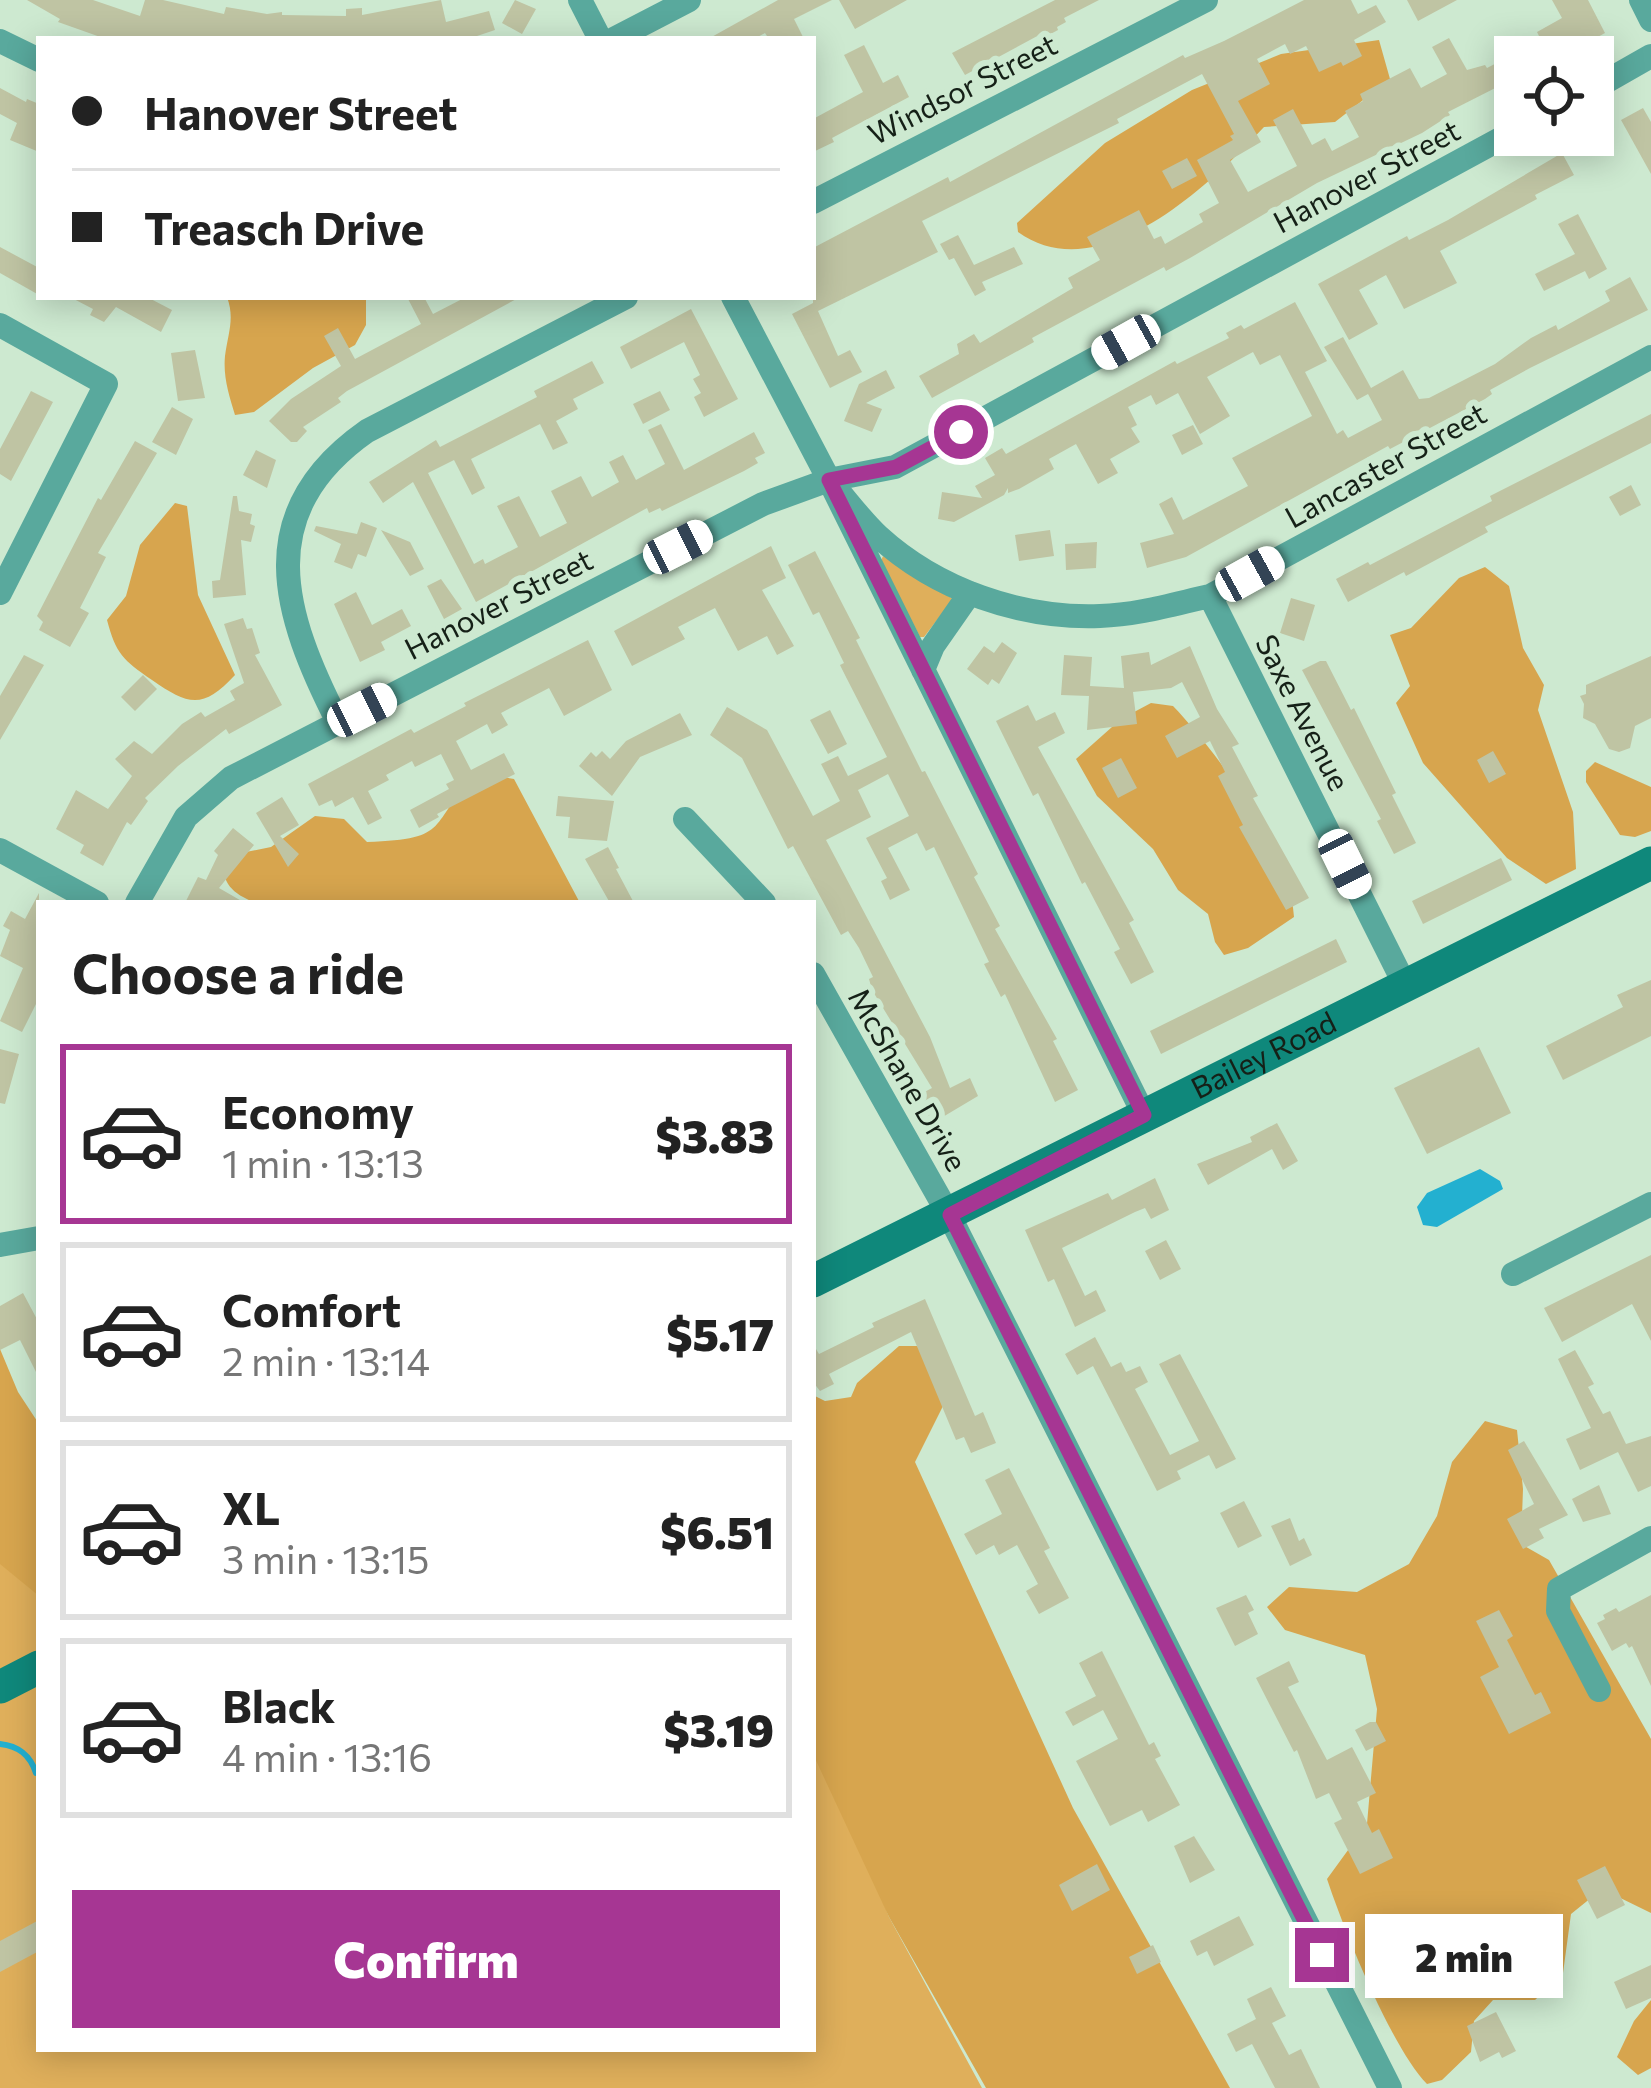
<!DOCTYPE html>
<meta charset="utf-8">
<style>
:root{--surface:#fff;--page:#f2f2f2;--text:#222;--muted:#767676;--line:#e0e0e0;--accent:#a63693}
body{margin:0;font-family:Commissioner,sans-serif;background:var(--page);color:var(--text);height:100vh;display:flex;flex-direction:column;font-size:45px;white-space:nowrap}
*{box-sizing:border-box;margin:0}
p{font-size:39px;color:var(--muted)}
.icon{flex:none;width:66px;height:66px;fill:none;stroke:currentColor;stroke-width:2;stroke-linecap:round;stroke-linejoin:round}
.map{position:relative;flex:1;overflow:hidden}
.sheet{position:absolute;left:36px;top:900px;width:780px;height:1152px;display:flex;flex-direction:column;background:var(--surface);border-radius:0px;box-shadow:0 6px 30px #0003}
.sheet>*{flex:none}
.top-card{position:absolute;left:36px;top:36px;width:780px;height:264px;border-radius:0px;box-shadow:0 6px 30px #0003;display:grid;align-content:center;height:264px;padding:0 36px;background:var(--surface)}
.controls{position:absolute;left:1494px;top:36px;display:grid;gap:24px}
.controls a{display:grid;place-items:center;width:120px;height:120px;border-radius:0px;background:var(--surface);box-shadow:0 6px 30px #0003;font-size:60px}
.end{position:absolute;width:54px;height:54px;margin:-27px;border:15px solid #a63693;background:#fff;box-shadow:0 0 0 6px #fff}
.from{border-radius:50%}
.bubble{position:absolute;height:84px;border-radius:0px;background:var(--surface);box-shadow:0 6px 30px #0003;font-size:39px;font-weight:800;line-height:84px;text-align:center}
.car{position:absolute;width:36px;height:72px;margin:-36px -18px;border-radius:15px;box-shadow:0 0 9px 3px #0007;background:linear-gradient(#fff 24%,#345 0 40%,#fff 0 76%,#345 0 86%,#fff 0)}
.top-card b{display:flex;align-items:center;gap:42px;height:114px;font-size:45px}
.top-card b+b{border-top:3px solid var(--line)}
.top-card i{width:30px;height:30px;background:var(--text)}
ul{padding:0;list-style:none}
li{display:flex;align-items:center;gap:36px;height:180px;margin:0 24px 18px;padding:0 12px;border:6px solid var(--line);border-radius:0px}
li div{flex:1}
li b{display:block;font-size:45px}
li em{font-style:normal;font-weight:800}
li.selected{border-color:var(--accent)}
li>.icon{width:108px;height:108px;stroke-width:1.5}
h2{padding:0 36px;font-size:54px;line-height:144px}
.primary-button{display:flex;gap:24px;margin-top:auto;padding:24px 36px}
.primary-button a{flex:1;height:138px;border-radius:0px;background:var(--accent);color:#fff;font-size:48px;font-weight:800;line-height:138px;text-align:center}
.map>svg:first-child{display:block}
</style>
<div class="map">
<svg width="1651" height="2088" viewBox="0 0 1651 2088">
<rect width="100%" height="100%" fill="#cde9d0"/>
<path fill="#dfaf5b" d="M883 556 953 599 924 637H920L881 561Z
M0 1510 39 1551V2049H813V1723L889 1917 982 2088H0Z"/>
<path fill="#d7a54e" d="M1379 40 1390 79 1335 122 1264 127C1211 184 1100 291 1018 232L1017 223 1105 143 1192 90 1281 54Z
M227 297H366V325L355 345 313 368 254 412 235 415C229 395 223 377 225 356 228 333 235 319 227 297Z
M175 503 187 506 198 595 235 675C203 710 188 705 152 680 123 660 116 654 107 620L126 596 140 545Z
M1485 567 1509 586 1523 648 1544 685 1538 710 1573 812 1576 869 1546 884 1507 858 1423 763 1396 703 1410 686 1390 635 1411 628 1459 578Z
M1151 703 1173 706C1218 753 1290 852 1294 917L1248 948 1224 955 1215 942 1208 914 1178 890 1153 849 1097 796 1076 759 1121 719Z
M1595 762 1651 787V831L1635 837 1620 835 1586 782V771Z
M477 773 514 779 580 903H256C231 893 223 884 221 857L271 847 315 816 344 819 367 842C454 839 426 825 477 773Z
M899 1346H926L946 1400 915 1462 1073 1808 1230 2088H986L889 1917 813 1754V1395L825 1401 851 1397 857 1383Z
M0 1349 18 1392 39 1424V1596L0 1564Z
M1485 1421 1517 1430 1523 1489 1521 1544 1549 1560 1651 1739V1913L1602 1889 1571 1914 1563 1973 1535 2000H1493L1474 2021 1471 2052 1442 2080 1427 2084C1391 2047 1344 1930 1327 1879L1367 1824 1377 1709 1365 1655 1285 1630 1267 1607 1289 1587 1357 1592 1409 1564 1437 1516 1452 1462Z
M1651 2000V2068L1638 2075 1617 2057 1634 2021Z"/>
<path fill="#23b0d0" d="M1480 1169 1500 1181 1503 1189 1437 1227 1423 1225 1417 1207 1427 1193Z"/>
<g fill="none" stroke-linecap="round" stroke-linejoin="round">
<path stroke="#23b0d0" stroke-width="6" d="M0 1744C19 1746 30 1755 36 1773"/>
</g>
<path fill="#bfc4a3" d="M27 0H93L140 16 145 0H163L224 14 226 7 267 14 282 12V15L346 16V9L362 8V15L441 0 446 22 489 11 495 30 468 39H106L58 22 60 19Z
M515 0 536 9 522 34 502 23Z
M832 0 794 19 804 39H769L765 33 754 39H708L778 0Z
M839 0H907L855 29Z
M1055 0H1099L1064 18 1066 22 1057 27 1058 30 1043 38 1041 34 965 75 952 53Z
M1304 0H1351L1358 14 1376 5 1386 22 1354 40 1362 56 1343 66 1341 62 1319 72 1306 46 1290 54 1285 44 1257 59 1270 84 1238 101 1261 142 1230 160 1248 192 1297 166 1273 120 1293 109 1312 145 1325 138 1332 151 1359 137 1345 111 1363 101 1360 94 1410 68 1421 88 1447 74 1432 47 1449 38 1467 70 1485 65 1487 68 1541 40 1537 32 1562 18 1552 0H1588L1605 33 1581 46 1577 38 1542 57H1515V78L1448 112 1450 115 1422 133 1317 183 1190 258 1166 271 1164 267 1032 338 1034 342 932 398 919 376 959 354 957 344 974 334 980 343 1073 288 1068 278 1100 260 1087 237 1139 210 1154 239 1161 236 1165 244 1203 222 1199 214 1219 203 1197 160 1233 140 1230 136 1234 134 1202 74 1117 119 1119 123 922 221 938 252 818 311 838 356 850 350 862 372 830 388 792 314 813 303V248L948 177 950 182 1183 55 1185 58 1224 41Z
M1407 0H1457L1418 21Z
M864 45 883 83 898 75 909 97 832 138 834 142 813 152V119L863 92 844 55Z
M0 88 26 102 27 99 39 104V152L10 140 17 123 0 114Z
M1643 108 1651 122V174L1621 120Z
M1562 153 1574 175 1535 195 1537 199 1440 251 1457 283 1404 309 1386 275 1359 290 1378 324 1349 340 1318 284 1407 236 1409 240 1448 220Z
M1187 158 1197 176 1172 189 1162 171Z
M1578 214 1607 269 1589 279 1585 271 1544 291 1535 274 1575 254 1558 224Z
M958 235 974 265 1014 247 1023 264 982 282 986 290 975 296 954 258 949 260 940 244Z
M0 247 39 268V295L0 273Z
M1630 277 1648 310 1530 368 1490 390 1492 394 1485 399 1390 449 1388 446 1186 557 1147 568 1140 543 1174 534 1159 504 1172 497 1183 520 1248 486 1232 458 1312 416 1280 355 1260 365 1253 352 1207 377 1230 416 1200 434 1178 393 1156 405 1151 395 1128 407 1137 425 1131 428 1140 442 1110 459 1118 473 1098 484 1076 444 1049 459 1054 469 1019 489 1008 493V488L1004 495 954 522 938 519 942 492 982 498 975 486 995 475 985 458 1002 448 1006 454 1175 361 1177 364 1229 338 1226 333 1241 325 1244 329 1295 302 1327 361 1305 372 1337 434 1343 430 1348 438 1382 420 1368 394 1357 400 1324 347 1343 337 1371 388 1403 370 1419 399 1429 398 1495 364 1531 338 1556 325 1558 330 1610 301 1605 291Z
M70 297H147L172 310 161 332 116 307 104 322 90 315 93 309Z
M407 297H424L433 314 466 297H520L347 391 338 398 341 402 303 427 307 431 297 442H291L269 421 291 399 341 366 324 336 338 328 355 359 421 324Z
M691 309 738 399 704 417 694 397 701 393 693 379 700 375 684 342 631 369 620 347Z
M195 350 205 398 178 401 171 353Z
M592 361 604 383 573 399 578 409 556 421 568 443 553 450 540 424 471 459 485 488 472 495 454 460 428 473 474 564 483 559 485 564 518 547 497 506 519 496 540 537 567 523 551 491 581 476 592 497 619 482 609 462 623 455 636 480 665 464 648 430 661 424 684 470 754 432 765 453 755 458 758 463 744 471 662 511 660 508 649 513 647 508 476 602 413 482 383 503 369 482 436 440 440 447 537 397 534 391Z
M886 370 895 388 866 403 882 409 872 432 844 421 859 384Z
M31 391 53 402 11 481 0 474V449Z
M660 391 670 410 643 424 633 404Z
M172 407 193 419 176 455 152 442Z
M1651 414V443L1485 527 1488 532 1406 576 1404 572 1348 602 1336 579 1368 562 1370 565 1492 501 1490 496Z
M1193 425 1203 444 1182 455 1172 435Z
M135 441 157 453 98 553 106 557 80 608 89 613 70 647 39 630 43 622 37 616 98 498 101 500Z
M256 450 276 460 267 488 243 475Z
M1631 485 1641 505 1620 516 1609 497Z
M233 496H237L239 511 252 514 250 524 255 526 251 542 241 540 246 595 213 598 212 581 220 580Z
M361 522 377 528 366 557 358 554 352 569 334 562 341 544 314 531 316 526 357 534Z
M381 530 410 542 424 569 410 576Z
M1050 530 1054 556 1019 561 1015 535Z
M1097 542 1096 568 1066 570 1065 544Z
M771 546 786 578 762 590 794 646 777 655 767 636 738 651 715 608 678 627 685 639 632 666 614 631Z
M815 551 860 638 856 640 922 772 925 771 978 874 974 877 1000 926 995 929 1057 1039 1053 1041 1078 1090 1055 1102 1005 994 1001 997 984 964 989 962 934 847 926 851 917 833 888 848 910 890 890 900 881 881 887 878 866 838 909 816 888 774 858 790 871 817 826 840 930 1037 950 1088 970 1078 978 1096 931 1124 917 1096 932 1088 872 990 869 979 873 977 859 948 848 931 841 935 793 846 788 849 742 758 710 735 727 707 767 730 813 816 840 801 821 764 838 756 848 776 887 757 847 679 840 665 844 663 819 612 813 615 788 565Z
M441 579 462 609 444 619 427 586Z
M356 592 372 625 402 609 411 626 381 642 385 650 360 662 334 604Z
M1291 598 1315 605 1304 641 1280 633Z
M243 618 247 629 252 628 260 653 255 655 282 705 229 734 226 729 178 766 145 798 148 801 131 825 127 822 103 866 80 853 84 845 56 829 76 790 108 809 132 776 115 759 134 741 152 754 182 724 201 712 205 717 235 700 230 691 244 683 224 624Z
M588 640 612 690 564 716 549 688 501 713 508 725 492 734 487 724 456 741 471 770 504 753 515 774 437 814 439 817 419 828 410 810 449 789 446 784 454 780 441 754 415 767 412 761 386 775 389 780 368 791 382 818 368 825 353 797 335 807 332 800 319 806 308 784 411 729 414 733 466 706 464 703Z
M1002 642 1017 653 999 684 992 679 988 685 967 669 984 646 994 653Z
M1190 646 1217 709 1239 744 1232 747 1258 796 1253 798 1309 898 1286 910 1239 827 1243 825 1218 776 1225 772 1210 741 1177 758 1165 736 1200 717 1182 682 1171 688 1133 692 1137 724 1087 730 1089 696 1061 695 1064 655 1092 657 1090 686 1124 688 1121 656 1149 652 1151 665Z
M24 655 44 665 0 740V696Z
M1651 656V718L1635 726 1630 748 1619 752 1609 749 1595 724 1583 718 1584 704 1580 696 1586 694V685Z
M1320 661H1326L1351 710 1354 708 1396 793 1392 795 1416 843 1394 854 1377 821 1381 819 1302 670Z
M143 675 157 689 135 711 121 697Z
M1028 705 1036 721 1055 712 1065 733 1038 747 1134 920 1129 923 1154 972 1131 984 1114 952 1120 949 1085 882 1082 884 1038 793 1033 796 996 721Z
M830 710 847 744 828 754 810 720Z
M680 713 692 735 640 757 612 796 579 766 591 752 596 757 602 751 610 759 626 741Z
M1493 751 1506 774 1489 783 1477 760Z
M1121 758 1137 788 1118 798 1102 768Z
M558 796 614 801 607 841 568 838 570 817 556 816Z
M282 797 299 825 280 836 299 854 288 867 256 813Z
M233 828 254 845 219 888 245 903H185L198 877 206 880 218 855 214 851Z
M608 847 619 868 616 869 634 903H610L585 859Z
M1501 858 1512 880 1423 924 1412 901Z
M39 893V998L22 1032 0 1021 23 968 0 956 10 930 3 926 11 911 25 919Z
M1336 939 1347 962 1161 1054 1150 1031Z
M1651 980V1036L1563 1080 1546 1046 1623 1007 1617 995Z
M1479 1047 1511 1113 1427 1154 1394 1088Z
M0 1049 19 1054 5 1104 0 1103Z
M1277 1123 1298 1161 1283 1170 1272 1149 1208 1185 1197 1164 1252 1142 1250 1137Z
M1155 1178 1169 1210 1151 1219 1145 1208 1135 1212 1062 1248 1085 1296 1096 1290 1106 1311 1075 1327 1054 1279 1048 1282 1025 1230 1108 1193 1112 1200Z
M1166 1240 1181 1269 1160 1280 1145 1251Z
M1651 1255V1341L1632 1304 1562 1342 1544 1308Z
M23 1293 39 1323V1378L20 1340 0 1350V1306Z
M925 1299 975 1416 983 1412 996 1443 971 1453 964 1437 956 1440 911 1332 829 1374 834 1384 820 1391 813 1382V1344L819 1354 874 1327 872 1323Z
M1095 1337 1111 1367 1121 1362 1126 1372 1140 1366 1148 1382 1135 1389 1170 1455 1199 1441 1159 1364 1180 1354 1236 1459 1216 1469 1209 1455 1177 1471 1181 1479 1157 1491 1093 1366 1077 1375 1065 1354Z
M1575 1350 1594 1384 1588 1387 1603 1414 1610 1411 1626 1444 1651 1436V1486L1638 1492 1618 1452 1580 1470 1566 1439 1591 1428 1558 1359Z
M1524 1441 1568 1515 1539 1529 1544 1538 1523 1549 1507 1519 1534 1504 1508 1450Z
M1009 1468 1050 1548 1044 1551 1069 1598 1039 1614 1026 1591 1038 1584 1017 1545 999 1555 994 1545 976 1555 964 1534 1002 1514 985 1480Z
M1599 1485 1611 1514 1583 1522 1572 1499Z
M1244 1501 1262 1536 1238 1548 1220 1513Z
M1290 1518 1299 1541 1304 1538 1312 1555 1290 1566 1271 1526Z
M1246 1595 1254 1610 1248 1613 1258 1634 1235 1646 1216 1608Z
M1651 1595V1686L1632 1646 1629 1648 1626 1643 1612 1651 1597 1623 1605 1619 1603 1615 1616 1608 1619 1612Z
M1499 1610 1513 1636 1507 1640 1535 1695 1541 1692 1551 1713 1509 1734 1480 1677 1499 1667 1476 1621Z
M1102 1651 1149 1745 1154 1742 1161 1756 1155 1759 1180 1805 1148 1822 1142 1810 1110 1826 1076 1761 1118 1739 1103 1710 1073 1726 1065 1712 1096 1696 1079 1663Z
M1289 1661 1299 1682 1288 1687 1327 1760 1352 1747 1376 1793 1357 1802 1372 1833 1379 1829 1393 1858 1360 1874 1334 1823 1342 1819 1329 1793 1316 1799 1297 1750 1294 1752 1256 1678Z
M1370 1722H1376L1386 1741 1366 1751 1355 1730Z
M1194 1836 1215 1870 1190 1883 1174 1846Z
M1097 1864 1110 1890 1072 1911 1059 1885Z
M1605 1866 1625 1905 1597 1919 1577 1880Z
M1239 1916 1254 1945 1214 1966 1207 1951 1197 1956 1190 1941Z
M39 1920V1951L0 1972V1941Z
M1153 1945 1161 1962 1137 1974 1129 1957Z
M1651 1965V1998L1626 2009 1614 1982Z
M1271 1987 1286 2016 1272 2023 1289 2055 1301 2049 1320 2088H1275L1252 2044 1236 2052 1227 2034 1256 2019 1247 1999Z
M1496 2012 1516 2051 1502 2058 1499 2052 1480 2062 1467 2026Z"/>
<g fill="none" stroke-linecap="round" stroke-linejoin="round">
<path stroke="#59a99d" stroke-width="24" d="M580 0 600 39
M1641 0 1651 20
M614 39 689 0
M0 41 39 60
M1593 89 1651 56
M813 202 1206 0
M733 297 829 480 1144 1115
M0 325 106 384 0 593
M829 480C845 498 860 519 878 536 937 590 1021 619 1100 616 1138 615 1174 604 1210 596L1651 357
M1210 596 1405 985
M923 670 933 646 970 593
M338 722C283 614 250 513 367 431L626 297
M685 819 764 903
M0 850 97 903
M137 903 186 817 231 778 763 504 829 480 895 467 1515 131
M813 974 949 1215 1390 2088
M0 1245 39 1238
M1513 1274 1651 1204
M1599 1690 1558 1611 1559 1589 1651 1538"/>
<g stroke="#0f887b" stroke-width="33">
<path id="s1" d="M813 1281 1651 863"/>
<path d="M0 1687 39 1667"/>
</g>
</g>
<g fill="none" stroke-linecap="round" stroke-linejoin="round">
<path stroke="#a63693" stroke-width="15" d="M961 432 896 467 829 480 1144 1115 950 1215 1322 1955"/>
</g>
<g text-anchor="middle" stroke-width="12" stroke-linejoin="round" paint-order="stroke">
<g font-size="30" fill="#152017" stroke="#cde9d0">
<text transform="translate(963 90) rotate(-27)" y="10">Windsor Street</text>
<text transform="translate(1367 177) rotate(-28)" y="10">Hanover Street</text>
<text transform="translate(1386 466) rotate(-29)" y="10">Lancaster Street</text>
<text transform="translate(499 605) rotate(-27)" y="10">Hanover Street</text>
<text transform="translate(1302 713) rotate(63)" y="10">Saxe Avenue</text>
<text dy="10" stroke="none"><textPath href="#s1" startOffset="504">Bailey Road</textPath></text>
<text transform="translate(907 1080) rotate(60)" y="10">McShane Drive</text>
</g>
</g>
</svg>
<div class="controls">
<a><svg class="icon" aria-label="locate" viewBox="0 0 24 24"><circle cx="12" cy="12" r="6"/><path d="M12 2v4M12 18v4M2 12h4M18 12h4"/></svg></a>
</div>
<i class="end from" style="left:961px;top:432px"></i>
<i class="end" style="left:1322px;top:1955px"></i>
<div class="bubble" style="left:1365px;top:1914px;width:198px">2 min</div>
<i class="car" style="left:1126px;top:342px;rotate:241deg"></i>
<i class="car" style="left:678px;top:547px;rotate:63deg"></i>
<i class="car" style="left:1250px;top:574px;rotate:61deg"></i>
<i class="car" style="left:362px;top:710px;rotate:63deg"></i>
<i class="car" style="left:1345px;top:864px;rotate:154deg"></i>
<div class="top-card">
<b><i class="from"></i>Hanover Street</b>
<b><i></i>Treasch Drive</b>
</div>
<section class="sheet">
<h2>Choose a ride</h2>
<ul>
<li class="selected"><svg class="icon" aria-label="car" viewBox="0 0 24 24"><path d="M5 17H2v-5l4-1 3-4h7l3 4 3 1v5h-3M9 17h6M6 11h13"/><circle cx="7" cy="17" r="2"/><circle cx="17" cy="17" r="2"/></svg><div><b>Economy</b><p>1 min · 13:13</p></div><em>$3.83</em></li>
<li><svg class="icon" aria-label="car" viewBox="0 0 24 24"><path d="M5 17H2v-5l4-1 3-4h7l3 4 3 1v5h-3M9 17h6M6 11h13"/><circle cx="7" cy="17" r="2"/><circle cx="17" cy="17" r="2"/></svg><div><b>Comfort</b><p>2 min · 13:14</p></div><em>$5.17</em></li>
<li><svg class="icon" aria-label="car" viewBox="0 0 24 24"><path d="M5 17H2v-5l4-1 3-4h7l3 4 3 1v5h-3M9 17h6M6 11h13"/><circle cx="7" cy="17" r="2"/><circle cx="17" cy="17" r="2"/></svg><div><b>XL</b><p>3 min · 13:15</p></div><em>$6.51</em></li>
<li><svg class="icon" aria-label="car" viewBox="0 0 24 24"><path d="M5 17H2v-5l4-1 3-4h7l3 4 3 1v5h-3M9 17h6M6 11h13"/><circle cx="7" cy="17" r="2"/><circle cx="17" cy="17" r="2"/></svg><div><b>Black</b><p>4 min · 13:16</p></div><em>$3.19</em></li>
</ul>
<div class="primary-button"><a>Confirm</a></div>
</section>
</div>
